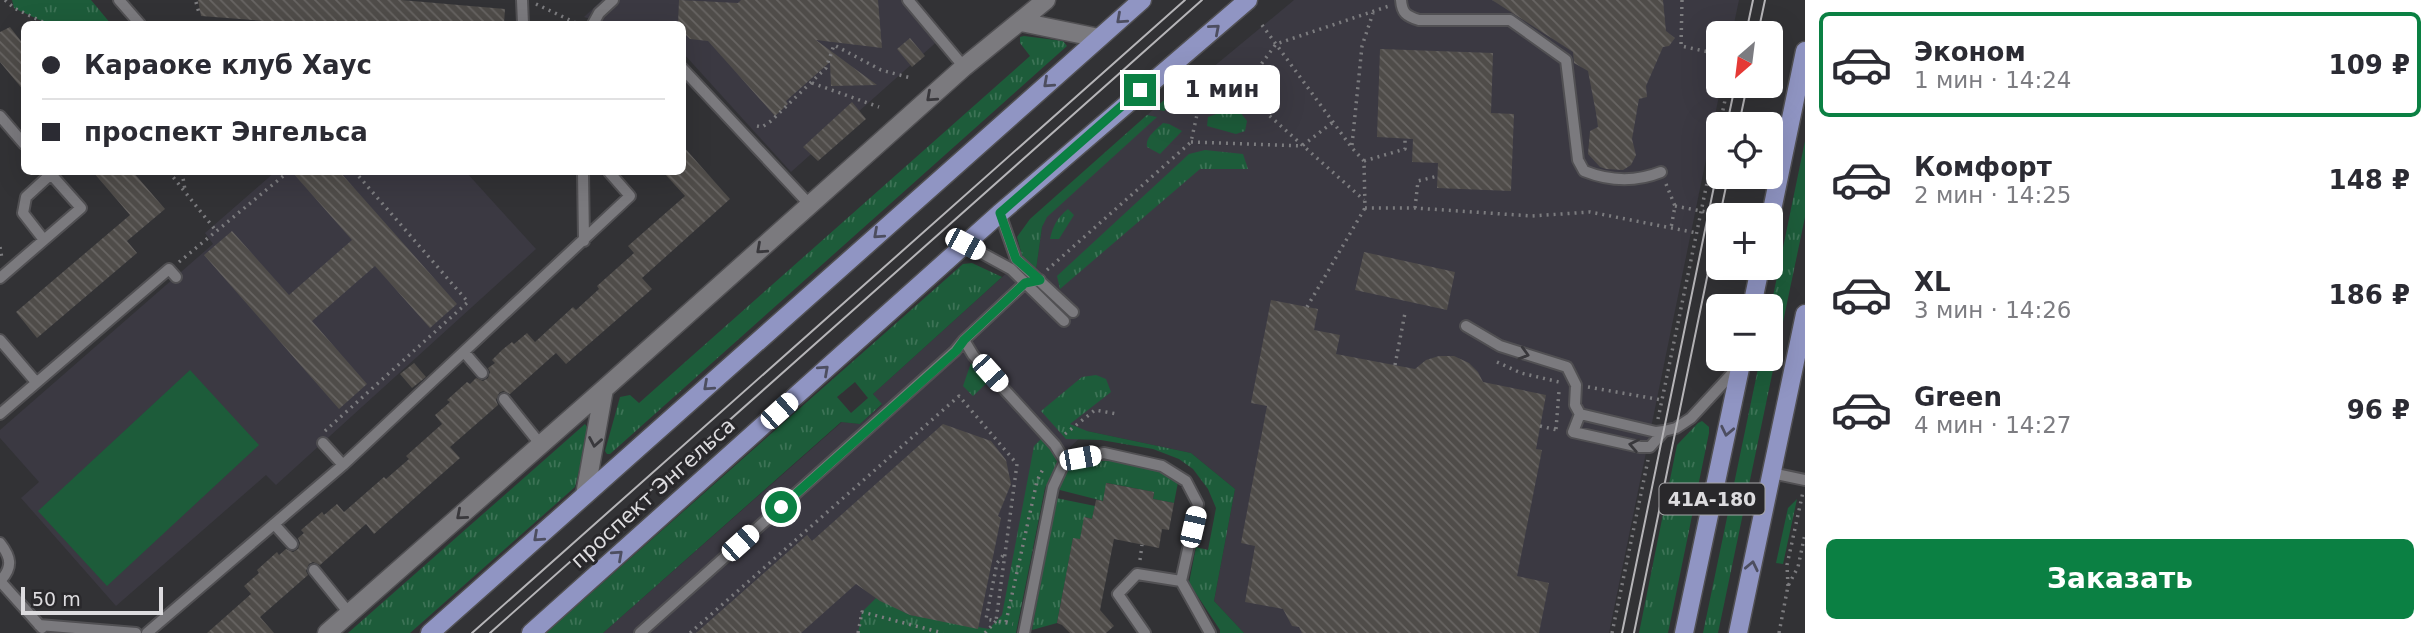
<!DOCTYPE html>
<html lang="ru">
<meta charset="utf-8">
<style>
:root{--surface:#fff;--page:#f2f2f3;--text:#2b2b33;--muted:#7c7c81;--line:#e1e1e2;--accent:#0b8043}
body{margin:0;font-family:"DejaVu Sans",sans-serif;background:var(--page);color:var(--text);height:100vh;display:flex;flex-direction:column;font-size:26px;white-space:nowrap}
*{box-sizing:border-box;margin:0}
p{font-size:23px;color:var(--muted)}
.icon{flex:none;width:38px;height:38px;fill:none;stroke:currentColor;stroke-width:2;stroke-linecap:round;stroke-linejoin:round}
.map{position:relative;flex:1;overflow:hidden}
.drawer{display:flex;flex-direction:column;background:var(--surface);width:630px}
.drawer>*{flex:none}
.banner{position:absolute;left:21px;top:21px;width:665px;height:154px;border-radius:10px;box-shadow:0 7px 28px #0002;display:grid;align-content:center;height:154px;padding:0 21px;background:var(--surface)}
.needle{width:46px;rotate:208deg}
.tools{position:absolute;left:1706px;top:21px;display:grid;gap:14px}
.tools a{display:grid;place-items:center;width:77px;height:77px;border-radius:10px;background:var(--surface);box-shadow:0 7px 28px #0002;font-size:35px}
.scale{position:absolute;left:21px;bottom:18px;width:142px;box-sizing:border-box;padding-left:7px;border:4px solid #dddcdf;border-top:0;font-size:19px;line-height:24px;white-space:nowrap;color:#dddcdf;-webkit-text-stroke:5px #29282b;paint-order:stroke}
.end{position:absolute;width:32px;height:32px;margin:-16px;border:9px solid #0b8043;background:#fff;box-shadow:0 0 0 4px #fff}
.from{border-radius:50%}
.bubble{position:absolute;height:49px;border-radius:10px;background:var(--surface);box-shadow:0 7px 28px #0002;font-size:23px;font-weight:800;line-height:49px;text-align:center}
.car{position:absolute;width:21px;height:42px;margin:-21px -10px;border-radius:9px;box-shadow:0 0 5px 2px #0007;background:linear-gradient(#fff 24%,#345 0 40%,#fff 0 76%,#345 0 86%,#fff 0)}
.banner b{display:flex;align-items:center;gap:24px;height:66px;font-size:26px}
.banner b+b{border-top:2px solid var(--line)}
.banner i{width:18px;height:18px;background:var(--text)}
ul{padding:12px 0 0;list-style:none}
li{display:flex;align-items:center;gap:21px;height:105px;margin:0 14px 10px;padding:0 7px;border:4px solid transparent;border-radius:10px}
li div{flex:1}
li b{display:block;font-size:26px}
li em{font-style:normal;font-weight:800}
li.current{border-color:var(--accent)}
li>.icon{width:63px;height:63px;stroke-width:1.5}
.action{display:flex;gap:14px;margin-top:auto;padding:14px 21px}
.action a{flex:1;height:80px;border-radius:10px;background:var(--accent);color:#fff;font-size:28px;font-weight:800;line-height:80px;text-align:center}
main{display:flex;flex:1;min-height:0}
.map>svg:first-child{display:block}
</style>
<main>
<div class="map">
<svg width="1805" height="633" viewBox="0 0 1805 633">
<defs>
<pattern id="grass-tufts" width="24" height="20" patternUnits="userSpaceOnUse" patternTransform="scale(1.75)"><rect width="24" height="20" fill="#1d5c3a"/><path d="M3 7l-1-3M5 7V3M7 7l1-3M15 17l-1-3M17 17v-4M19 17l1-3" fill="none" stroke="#3d7356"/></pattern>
<pattern id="building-back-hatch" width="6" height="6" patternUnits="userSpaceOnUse" patternTransform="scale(1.75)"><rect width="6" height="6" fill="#4f4c49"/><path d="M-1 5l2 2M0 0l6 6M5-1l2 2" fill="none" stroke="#686563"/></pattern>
</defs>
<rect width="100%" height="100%" fill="#323235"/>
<path fill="#3b3942" d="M602 0H908L941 38 791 172 683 53 682 24H605L584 17Z
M1294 0H1739L1732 33H1718V86H1721L1609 633H1244L1214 601 1235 489 1191 453 1087 431 1041 475 1006 633H603L842 422 860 424 882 405 873 394 1011 269 1023 259 1036 270 1042 227 1046 217 1056 206 1156 117 1147 115 1154 109 1164 111 1195 82Z
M275 172H466L536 249 276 485 266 475 116 606 21 498 39 482 0 438V430L213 244 205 233Z"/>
<path fill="url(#grass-tufts)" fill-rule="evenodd" d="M12 0H91L111 24H48L14 8Z
M1024 36 1063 41 1067 46 610 454H607L605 451 620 397 630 395 639 403 1030 56 1020 43V37Z
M1178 73H1191L1195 82 1164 111 1154 109 1181 85Z
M1214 80 1223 102 1210 103 1197 100 1198 94Z
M1236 107 1247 121 1245 131 1236 134 1207 126 1208 117Z
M1147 115 1157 117 1047 217 1042 227 1036 270 1023 259 1017 237 1030 219Z
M1163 123 1169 124 1182 131 1160 154 1147 147C1145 137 1156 130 1163 123Z
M1805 141V217L1718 633H1703L1760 359H1771V306Z
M1205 150 1243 154 1248 169H1200L1060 289 1057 276 1189 154Z
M1068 209 1074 215 1059 239H1050C1053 226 1057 218 1068 209Z
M972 263 1002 277 873 394 882 404 860 424 841 422 603 633H546L963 264ZM855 382 868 398 851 413 837 397Z
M973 357 991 379 973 396 963 386Z
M1096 375 1106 379 1111 392 1070 424 1087 431 1191 453 1235 489 1214 601 1244 633H1220V630L1189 583 1196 547 1208 550 1216 508 1208 489 1193 469 1179 459 1153 449 1101 440 1066 439 1041 411 1082 377Z
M1702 421 1709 427V433L1668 633H1639L1677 445 1698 423Z
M585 424 589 430 575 487 410 633H348Z
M1043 437 1059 461 1045 488 1016 633H858L862 612 876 598 910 615 989 629 1002 615 1034 446Z
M1104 456 1159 469 1178 482 1174 503 1153 499 1154 492 1107 483 1103 501 1056 489 1067 463Z
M1056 498 1095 506 1092 519 1085 517 1080 539H1073L1057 623 1032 630Z
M1797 499 1783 564 1776 563 1788 508Z"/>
<path fill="#1d5c3a" d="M190 370 259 445 107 586 38 511Z"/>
<path fill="url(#building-back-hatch)" d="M198 0H401L505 9 504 24H302L201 16Z
M679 0 738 3 741 0H878L882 48 816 40 877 85 831 86 830 62 786 101 788 104 775 116 708 41 690 39 682 31V24H678Z
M1492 0H1663L1666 31 1675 38 1669 46 1663 47 1646 86 1647 97 1639 99 1632 139 1636 155 1631 165 1623 170 1606 169 1600 167 1588 154 1590 131 1598 127 1596 113 1588 71 1574 63 1573 52Z
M10 27 24 45V91L0 62V32Z
M910 38 925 56 912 67 897 49Z
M1380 49 1493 53 1491 113 1514 114 1511 191 1437 188 1438 163 1412 162 1413 139 1377 137Z
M852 102 866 119 818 161 803 147Z
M682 145 730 199 642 278 652 289 566 364 556 353 510 394 503 391 499 393 496 400 498 405 450 447 460 458 374 534 366 524 320 565 313 562 309 564 306 571 308 575 260 617 274 633H207L251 594 244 586 259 573 257 570 277 552 279 555 286 549 293 552 298 549 300 543 298 538 304 533 301 530 322 512 324 515 337 504 344 512 384 477 386 479 409 459 406 456 442 424 435 415 450 402 447 400 467 382 470 384 476 378 483 381 488 378 490 372 488 368 495 363 492 360 502 350 512 342 514 344 527 333 535 342 573 307 576 310 599 289 597 286 634 253 628 246 685 196 663 172H682Z
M93 172H133L165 209 127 241 137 253 37 338 16 312 130 215Z
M292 172H340L457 304 430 328 375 266 312 321 367 384 339 409 204 255 232 231 289 295 352 240Z
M1364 252 1455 272 1447 310 1355 290Z
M1271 300 1318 309 1314 330 1340 335 1336 354 1415 369 1426 360 1439 356H1454L1469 363 1478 372 1483 382 1546 395 1536 449 1542 450 1517 576 1549 583 1539 633H1302L1299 627 1292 626 1283 609 1245 602 1255 546 1241 543 1267 406 1251 403Z
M414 363 426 377 412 388 400 374Z
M943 424 991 441 1006 460 1011 484 998 516 1001 518 978 629 910 615 880 601 856 584 801 633H696L807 535 812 541Z
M1106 483 1154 492 1153 499 1174 503 1169 530 1162 529 1159 548 1114 539 1100 610 1114 626 1106 633H1070L1062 625 1057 623 1073 538 1080 539 1084 517 1092 519 1096 500 1103 501Z"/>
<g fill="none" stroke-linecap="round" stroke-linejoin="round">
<g stroke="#515053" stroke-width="14">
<path id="lane" d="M119 0 140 24
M522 0 523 24
M908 0 964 67
M1401 0C1402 13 1406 16 1419 20H1510L1566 60 1578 160 1584 171C1609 181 1636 182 1661 172
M593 24 599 13 613 0
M682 68 810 205
M0 116 24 144
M583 172 584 241
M1000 213 1016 259 1073 312
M44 240 23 213 26 197 51 174
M965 244 1011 269 1064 321
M0 278 81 208 49 172
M1466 326 1500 346 1567 367 1576 385 1575 405 1580 414 1573 432 1640 447H1650L1664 431 1676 428 1691 418 1739 366
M0 340 36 382
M964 340 973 355 1055 445 1065 461
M464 352 482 373
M504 399 541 445
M0 414 169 269 176 277
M1580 414 1656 432 1664 431
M323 443 343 465
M1065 461 1104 453 1162 466 1186 481 1198 504 1181 581 1210 633
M1772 473 1805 480
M274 524 292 544
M0 543C11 557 13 567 1 580
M314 570 349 613
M0 581 42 628
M39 625 136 633
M147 633 343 465 630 196 609 172
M640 633 955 351 964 340 1025 283 1040 280
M1024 633 1053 487 1065 461
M1145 633 1118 594 1137 574 1181 581"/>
</g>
<g stroke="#515053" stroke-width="21">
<path id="street" d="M1021 22 1099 38
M585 495 604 389
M327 633 604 389 964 67 1046 0"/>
</g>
<g stroke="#515053" stroke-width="21">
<path id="primary" d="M1771 215 1805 51
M1752 306 1760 268
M430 633 1142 0
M531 633 1000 213 1248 0
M1684 633 1742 359
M1738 633 1805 314"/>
</g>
<path stroke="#7c7c7f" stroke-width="3.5" stroke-dasharray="2 5" stroke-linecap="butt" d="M5 0 14 8 47 24
M1682 0 1681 46 1718 54
M196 2 199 13
M536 4 578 24
M1262 25 1352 148 1364 161 1365 208H1415L1532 216 1590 212 1697 233
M812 83 879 107
M1178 102 1198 110 1254 102V74L1276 44 1389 6
M1254 102 1364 200
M1720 124 1728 86
M757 126 762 127 771 121 826 68 834 45 881 70 911 78
M1191 142 1302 146 1333 122
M1352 145 1362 46 1373 13
M1364 161 1405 149V138
M169 172 217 232
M182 172 185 190
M1666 184 1675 206 1671 228
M1675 206 1722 215
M1415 208 1418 181 1438 176
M0 247 2 259
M179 262 288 172
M1047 270 1191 142 1198 110
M1307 307 1365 208
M1497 362 1521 373 1559 382
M1395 365 1405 313
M1588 387 1662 400
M1658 419 1718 130
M1540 426 1557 430
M1556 429 1559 391
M325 431 468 302 355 172
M1065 434 1095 410 1117 414
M1140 560 1142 545
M1788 586 1787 565 1803 492
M1006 622 1037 481 1044 467
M690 633 959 396 1017 464 996 621 1013 624
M858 633 862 612 943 633
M985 633 996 621 986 619 997 563 1005 553
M1612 633 1648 460
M1779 633 1788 586 1798 567 1805 534"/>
<use href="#lane" stroke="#7b7a7e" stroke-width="10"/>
<use href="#street" stroke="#7b7a7e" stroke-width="18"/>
<use href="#primary" stroke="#9095c3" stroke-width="18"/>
<path stroke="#b6b5b8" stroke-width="2" d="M1746 33 1753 0
M1758 33 1765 0
M1727 124 1735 86
M1739 124 1747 86
M1720 215 1728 177
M472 633 1185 0
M490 633 1202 0
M1622 633 1718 167
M1634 633 1718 224"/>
</g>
<defs><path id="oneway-chevron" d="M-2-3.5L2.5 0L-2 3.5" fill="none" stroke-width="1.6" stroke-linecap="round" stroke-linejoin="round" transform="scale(1.75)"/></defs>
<g stroke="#4d4e60">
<use href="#oneway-chevron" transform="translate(1121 19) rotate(138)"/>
<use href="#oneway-chevron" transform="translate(1215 29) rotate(-41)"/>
<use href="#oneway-chevron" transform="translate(1048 83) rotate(138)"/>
<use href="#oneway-chevron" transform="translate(878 234) rotate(138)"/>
<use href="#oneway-chevron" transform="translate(824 370) rotate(-42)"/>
<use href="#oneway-chevron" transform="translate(708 386) rotate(138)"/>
<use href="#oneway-chevron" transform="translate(1727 431) rotate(102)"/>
<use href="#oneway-chevron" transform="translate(538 537) rotate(138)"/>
<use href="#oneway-chevron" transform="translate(618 555) rotate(-42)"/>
<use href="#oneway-chevron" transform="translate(1752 566) rotate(-78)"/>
</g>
<g stroke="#39383c">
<use href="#oneway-chevron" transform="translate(931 97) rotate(138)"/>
<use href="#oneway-chevron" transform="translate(761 249) rotate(138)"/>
<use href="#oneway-chevron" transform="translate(1524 354) rotate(16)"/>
<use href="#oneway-chevron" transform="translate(595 442) rotate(100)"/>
<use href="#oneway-chevron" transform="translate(1634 445) rotate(-169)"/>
<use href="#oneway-chevron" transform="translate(461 515) rotate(139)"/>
</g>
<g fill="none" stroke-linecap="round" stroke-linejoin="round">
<path stroke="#0b8043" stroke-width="9" d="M781 507 956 351 964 340 1025 283 1040 280 1016 259 1000 213 1140 90"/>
</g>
<g text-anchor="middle" stroke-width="6" stroke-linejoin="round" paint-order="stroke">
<rect fill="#29282b" stroke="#a7a6a9" stroke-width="2" x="1659.5" y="483.5" width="105" height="31" rx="5"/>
<g font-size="19" font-weight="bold" fill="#dddcdf">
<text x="1712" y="506">41А-180</text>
</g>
<g font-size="21" fill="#dddcdf" stroke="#29282b">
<text transform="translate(653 493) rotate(-42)" y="7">проспект Энгельса</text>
</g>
</g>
</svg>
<div class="tools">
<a><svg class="needle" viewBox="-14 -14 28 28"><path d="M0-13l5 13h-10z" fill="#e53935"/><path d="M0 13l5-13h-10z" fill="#7c7c81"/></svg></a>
<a><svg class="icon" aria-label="locate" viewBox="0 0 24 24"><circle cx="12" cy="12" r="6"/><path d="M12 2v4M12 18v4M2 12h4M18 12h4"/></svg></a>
<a>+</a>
<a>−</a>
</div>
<div class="scale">50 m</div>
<i class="end from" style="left:781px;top:507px"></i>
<i class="end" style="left:1140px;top:90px"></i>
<div class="bubble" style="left:1164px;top:65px;width:116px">1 мин</div>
<i class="car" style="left:965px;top:244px;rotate:118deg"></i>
<i class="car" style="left:990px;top:373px;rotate:138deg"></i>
<i class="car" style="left:779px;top:411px;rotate:48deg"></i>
<i class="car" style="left:1080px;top:458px;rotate:80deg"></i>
<i class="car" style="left:1193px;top:527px;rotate:13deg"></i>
<i class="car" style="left:740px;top:543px;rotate:48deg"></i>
<div class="banner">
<b><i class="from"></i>Караоке клуб Хаус</b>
<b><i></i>проспект Энгельса</b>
</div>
</div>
<section class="drawer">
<ul>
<li class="current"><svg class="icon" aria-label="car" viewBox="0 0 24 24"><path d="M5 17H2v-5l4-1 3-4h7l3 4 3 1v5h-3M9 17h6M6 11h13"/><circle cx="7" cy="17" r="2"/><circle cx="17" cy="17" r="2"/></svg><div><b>Эконом</b><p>1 мин · 14:24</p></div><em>109 ₽</em></li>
<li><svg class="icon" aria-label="car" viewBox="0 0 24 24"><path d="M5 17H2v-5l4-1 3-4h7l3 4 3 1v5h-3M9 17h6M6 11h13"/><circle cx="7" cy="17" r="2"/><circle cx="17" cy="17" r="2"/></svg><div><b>Комфорт</b><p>2 мин · 14:25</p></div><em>148 ₽</em></li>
<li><svg class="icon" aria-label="car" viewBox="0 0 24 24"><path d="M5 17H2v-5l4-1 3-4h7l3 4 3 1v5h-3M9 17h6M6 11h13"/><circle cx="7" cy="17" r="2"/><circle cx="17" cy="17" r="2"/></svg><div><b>XL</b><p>3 мин · 14:26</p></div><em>186 ₽</em></li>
<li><svg class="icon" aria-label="car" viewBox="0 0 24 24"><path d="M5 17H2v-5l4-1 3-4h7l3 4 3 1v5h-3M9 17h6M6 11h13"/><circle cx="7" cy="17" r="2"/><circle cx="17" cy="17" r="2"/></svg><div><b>Green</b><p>4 мин · 14:27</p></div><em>96 ₽</em></li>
</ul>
<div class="action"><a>Заказать</a></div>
</section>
</main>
